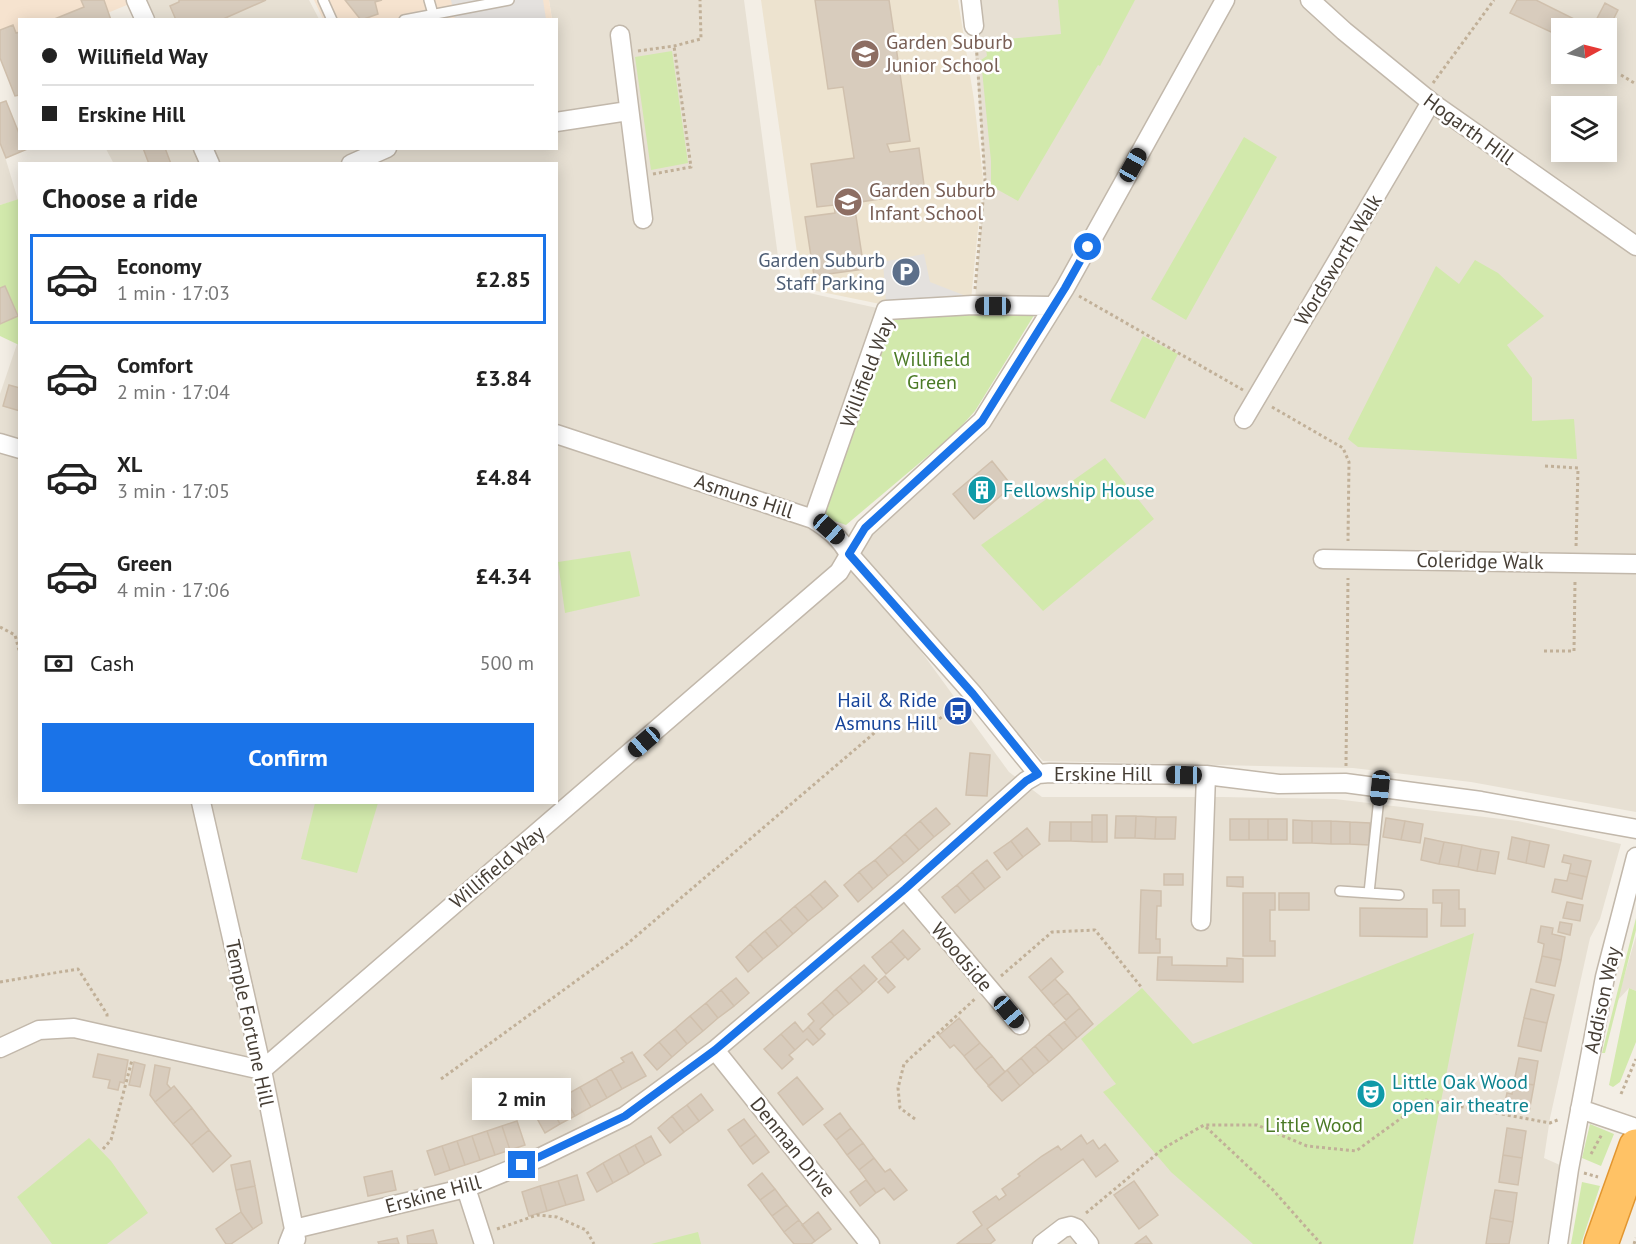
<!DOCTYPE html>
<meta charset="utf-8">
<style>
:root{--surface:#fff;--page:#f6f6f6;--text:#222;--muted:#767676;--line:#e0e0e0;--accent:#1a73e8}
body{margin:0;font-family:"PT Sans",sans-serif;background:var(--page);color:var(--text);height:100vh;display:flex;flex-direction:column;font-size:22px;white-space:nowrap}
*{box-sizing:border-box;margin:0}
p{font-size:20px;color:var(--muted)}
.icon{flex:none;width:33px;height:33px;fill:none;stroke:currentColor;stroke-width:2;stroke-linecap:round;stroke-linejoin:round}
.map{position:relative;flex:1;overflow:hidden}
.panel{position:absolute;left:18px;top:162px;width:540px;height:642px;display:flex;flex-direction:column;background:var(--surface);border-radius:0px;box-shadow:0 3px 15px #0003}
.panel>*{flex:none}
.top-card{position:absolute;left:18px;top:18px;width:540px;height:132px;border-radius:0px;box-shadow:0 3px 15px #0003;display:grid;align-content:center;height:132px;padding:0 24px;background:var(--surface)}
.needle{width:39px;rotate:83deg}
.fabs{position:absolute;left:1551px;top:18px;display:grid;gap:12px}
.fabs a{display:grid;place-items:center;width:66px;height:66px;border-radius:0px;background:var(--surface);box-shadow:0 3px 15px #0003;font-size:30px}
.end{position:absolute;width:27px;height:27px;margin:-14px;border:8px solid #1a73e8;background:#fff;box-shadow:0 0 0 3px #fff}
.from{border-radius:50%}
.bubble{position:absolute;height:42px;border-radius:0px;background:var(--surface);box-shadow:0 3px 15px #0003;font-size:20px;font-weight:700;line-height:42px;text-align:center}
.car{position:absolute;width:18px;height:36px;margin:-18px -9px;border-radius:8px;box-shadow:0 0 4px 2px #0007;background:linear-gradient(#222 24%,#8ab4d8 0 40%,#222 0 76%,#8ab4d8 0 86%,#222 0)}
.top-card b{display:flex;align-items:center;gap:21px;height:57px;font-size:22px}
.top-card b+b{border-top:2px solid var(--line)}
.top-card i{width:15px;height:15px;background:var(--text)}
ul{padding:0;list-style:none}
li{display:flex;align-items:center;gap:18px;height:90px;margin:0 12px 9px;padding:0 12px;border:3px solid transparent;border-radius:0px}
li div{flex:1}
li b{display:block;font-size:22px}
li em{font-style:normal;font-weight:700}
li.current{border-color:var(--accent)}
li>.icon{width:54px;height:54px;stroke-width:1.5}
h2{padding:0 24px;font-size:27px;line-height:72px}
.pay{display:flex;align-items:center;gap:15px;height:66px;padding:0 24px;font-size:22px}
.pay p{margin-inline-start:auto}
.cta{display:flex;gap:12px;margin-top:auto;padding:12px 24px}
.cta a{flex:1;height:69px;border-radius:0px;background:var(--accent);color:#fff;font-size:24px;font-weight:700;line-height:69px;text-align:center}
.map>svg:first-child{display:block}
</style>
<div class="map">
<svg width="1636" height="1244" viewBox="0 0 1636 1244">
<rect width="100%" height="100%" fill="#f3eee5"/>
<path fill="#e7e0d3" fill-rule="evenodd" d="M139 0H309L319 19H145Z
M549 0H744L782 287 886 310 813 519 849 554 982 421 1058 299 975 300 985 179 971 0H1636V812L1471 782 1353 768 1043 761 853 558 1009 772 1042 797H1223L1335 799 1518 821 1621 844 1600 919 1590 938 1550 1118 1544 1158 1569 1169 1556 1244H0V394L17 344 20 345V802H556V164H114L106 149 556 148V20L552 19ZM1562 28H1606V74H1562ZM1562 106H1606V152H1562Z
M0 140 18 200 0 205Z
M1636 936V991L1629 988 1617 1001Z"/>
<path fill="#f6e3cf" d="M0 0H139L93 19 20 20 19 51 0 60Z
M314 0H549L552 19H323Z"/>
<path fill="#ede3cf" d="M761 0H958L974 100 983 178 971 300 890 306 802 288Z"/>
<path fill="#d2e9ac" d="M1058 0H1135L1100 66 1098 65 1018 201 991 186V161L981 60 987 56 985 41 1061 34Z
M672 51 688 163 651 170 635 57Z
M1244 137 1277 157 1186 320 1151 299Z
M19 199V345L0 336V205Z
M1475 260 1498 273 1544 316 1507 345 1532 378V421L1574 419 1577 459 1358 447 1348 439 1436 266 1459 284Z
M1036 312 975 411 955 433 846 525 823 517 889 314Z
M1143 336 1178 354 1145 419 1110 401Z
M1105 458 1154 519 1043 611 981 545Z
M630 551 640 596 565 613 558 562Z
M315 803H378L357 873 301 859Z
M1636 918V930L1605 1053H1602Z
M1474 933 1413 1244H1253L1171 1172 1103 1092 1116 1084 1081 1039 1142 988 1193 1044Z
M1629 988 1636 991V1042L1620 1082 1613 1087 1609 1085Z
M1590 1124 1614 1134 1601 1166 1582 1158Z
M89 1138 111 1161 148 1213 107 1244H52L17 1197Z
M1582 1182 1600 1186 1581 1244H1571Z
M698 1232 701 1244H651Z"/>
<path fill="#e4e1de" d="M451 0H543L546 19H455Z
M924 254 930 282 966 296 886 303 883 262Z"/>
<path fill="#d8ccbd" stroke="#d0c0ad" stroke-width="1.5" d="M81 0H104L111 20H52L84 7Z
M179 0H266L221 20H176L170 6 179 2Z
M345 0H382L375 2 378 14 361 20Z
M815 0H889L910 141 887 144 890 152 919 148 925 192 854 203 864 269 814 276 805 217 835 213 834 205 817 207 811 164 854 158 843 87 828 89Z
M1517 0H1536L1592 28 1605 3 1618 10 1606 34V28H1562V37L1510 13Z
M13 25 16 33 20 32V95L15 96 0 58V30Z
M6 101 20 136V148L25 150 6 158 0 143V103Z
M143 148H165L171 164H149Z
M5 286 18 316 0 324V288Z
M9 385 20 388V411L3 406Z
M992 461 1012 486 974 519 953 494Z
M970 753 990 755 987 796 966 795Z
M936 808 950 824 934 837 920 821Z
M1092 815H1107V842H1092Z
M1116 816H1136L1135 838H1115Z
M1136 816 1156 817 1155 839 1135 838Z
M1156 817H1176L1175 839H1155Z
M1386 818 1405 821 1401 840 1383 837Z
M1230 819H1249V840H1230Z
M1249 819H1268V840H1249Z
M1268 819H1287V840H1268Z
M1293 820 1312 821V843H1293Z
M920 821 934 837 919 850 905 834Z
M1312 821H1331V844L1312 843Z
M1331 821 1350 822V844H1331Z
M1405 821 1423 824 1420 843 1401 840Z
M1050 822H1071V841H1049Z
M1071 822H1092V842L1071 841Z
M1350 822 1370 823 1369 845 1350 844Z
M1027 828 1040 844 1023 857 1011 841Z
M905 834 919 850 904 863 890 847Z
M1512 837 1530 841 1526 863 1508 859Z
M1425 838 1444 842 1439 864 1421 860Z
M1011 841 1023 857 1007 870 994 853Z
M1530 841 1549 845 1544 867 1526 863Z
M1444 842 1462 845 1458 867 1439 864Z
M1462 845 1481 849 1477 871 1458 867Z
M890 847 904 863 888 876 875 860Z
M1481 849 1499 852 1495 874 1477 871Z
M1564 855 1591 861 1587 877 1569 873 1571 864 1562 862Z
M875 860 888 876 873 889 859 872Z
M987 860 1000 877 985 889 972 872Z
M859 872 873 889 858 902 844 885Z
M972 872 985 889 970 901 957 885Z
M1569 873 1587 877 1582 899 1552 892 1555 879 1567 881Z
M1164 874H1183V885H1164Z
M1227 877H1243V887L1227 886Z
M825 881 838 896 823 909 810 894Z
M957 885 970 901 955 913 942 897Z
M1141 890 1161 891V906H1157L1156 939H1160V953H1139Z
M1433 890H1459V909H1465V926H1441L1442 903H1433Z
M1243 893H1275V910H1270V941H1275V956H1243Z
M1279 893H1309V910H1279Z
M810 894 823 909 808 921 795 906Z
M1567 902 1583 905 1580 921 1563 918Z
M795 906 808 921 793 934 780 919Z
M1360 908 1427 909V937L1360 936Z
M780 919 793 934 778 947 765 931Z
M1560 922 1572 924 1570 935 1558 932Z
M1541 926 1553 928 1552 934 1565 937 1561 960 1542 956 1544 944 1538 942Z
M903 930 920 949 908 960 891 941Z
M765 931 778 947 763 959 750 944Z
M891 941 905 957 886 974 872 957Z
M750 944 763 959 748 972 736 957Z
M1542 956 1561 960 1555 986 1536 982Z
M1158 957H1172V965L1227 966V958L1243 959V982L1157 980Z
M1051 958 1063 972 1041 991 1029 977Z
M864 965 877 979 863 992 850 977Z
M885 976 895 987 888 993 878 982Z
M850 977 863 992 849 1004 836 989Z
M736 978 749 993 734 1006 721 990Z
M1055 979 1068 993 1053 1005 1041 991Z
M836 989 849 1004 834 1016 822 1002Z
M1531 989 1554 995 1547 1023 1524 1018Z
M721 990 734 1006 718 1018 706 1003Z
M1068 993 1080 1008 1066 1020 1053 1005Z
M822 1002 834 1016 820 1029 825 1034 819 1040 808 1027 814 1021 808 1014Z
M706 1003 718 1018 703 1031 690 1016Z
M1080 1008 1093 1024 1077 1038 1064 1022Z
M690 1016 703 1031 687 1044 675 1029Z
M959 1018 980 1043 964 1056 954 1045 950 1048 939 1035Z
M1524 1018 1547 1023 1541 1051 1518 1046Z
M795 1022 803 1032 808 1027 819 1040 813 1045 807 1039 795 1050 781 1034Z
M1064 1022 1077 1038 1063 1050 1049 1034Z
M675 1029 687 1044 672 1057 659 1042Z
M781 1034 795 1050 789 1055 793 1059 782 1069 764 1049Z
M1049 1034 1063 1050 1049 1062 1035 1046Z
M659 1042 672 1057 657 1070 644 1055Z
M980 1043 992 1056 975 1070 964 1056Z
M1035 1046 1049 1062 1034 1074 1021 1058Z
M632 1052 646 1076 622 1089 611 1069 624 1062 621 1058Z
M98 1054 128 1060 124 1083 120 1082 118 1090 108 1088 110 1080 93 1077Z
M992 1056 1005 1072 989 1086 975 1070Z
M1021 1058 1034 1074 1020 1086 1007 1070Z
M1519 1058 1538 1061 1534 1085 1514 1082Z
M134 1062 145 1065 140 1087 129 1085Z
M155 1065 170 1068 167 1084 171 1089 155 1102 150 1095Z
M611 1069 622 1089 607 1098 596 1078Z
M1007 1070 1020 1086 1002 1101 988 1086Z
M797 1077 823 1109 803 1125 778 1093Z
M596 1078 607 1098 591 1107 580 1087Z
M1514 1082 1534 1085 1529 1112 1504 1107 1507 1093 1512 1094Z
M174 1086 192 1108 173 1124 155 1102Z
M580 1087 591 1107 575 1116 564 1096Z
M701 1094 713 1110 699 1121 687 1105Z
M564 1096 575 1116 560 1124 549 1104Z
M549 1104 560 1124 545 1133 534 1113Z
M687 1105 699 1121 684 1132 672 1116Z
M192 1108 209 1130 191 1145 173 1124Z
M840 1113 851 1128 836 1140 824 1125Z
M672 1116 684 1132 670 1143 658 1128Z
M744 1119 756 1135 740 1147 728 1130Z
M517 1121 525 1145 510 1150 502 1126Z
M502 1126 510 1150 495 1155 487 1131Z
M851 1128 863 1143 847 1155 836 1140Z
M1507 1128 1526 1131 1522 1158 1503 1155Z
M209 1130 231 1156 213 1172 191 1145Z
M487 1131 495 1155 480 1160 472 1136Z
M756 1135 769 1152 753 1164 740 1147Z
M1081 1135 1087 1144 1093 1140 1099 1149 1105 1144 1118 1161 1096 1177 1083 1159 987 1229 995 1240 990 1244H957L982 1225 973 1212 996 1196 999 1200 1006 1195 1002 1189 1020 1176 1018 1174 1042 1156 1058 1146 1061 1150Z
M472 1136 480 1160 465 1165 457 1141Z
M651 1136 661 1155 645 1164 635 1145Z
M457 1141 465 1165 450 1170 442 1146Z
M863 1143 874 1158 859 1170 847 1155Z
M635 1145 645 1164 629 1174 619 1154Z
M442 1146 450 1170 435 1175 427 1151Z
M619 1154 629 1174 613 1183 603 1163Z
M1503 1155 1522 1158 1518 1185 1499 1182Z
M874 1158 885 1172 890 1169 907 1190 894 1200 884 1188 876 1193 859 1170Z
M250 1161 255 1186 236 1190 231 1165Z
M603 1163 613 1183 597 1192 587 1173Z
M392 1171 396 1190 368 1196 364 1177Z
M762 1173 775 1189 760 1200 748 1185Z
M577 1175 584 1200 566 1205 558 1181Z
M866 1180 876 1193 860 1206 850 1192Z
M558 1181 566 1205 547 1211 540 1186Z
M1134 1181 1158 1215 1139 1229 1114 1195Z
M255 1186 262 1223 253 1229 241 1212 236 1190Z
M540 1186 547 1211 529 1216 522 1192Z
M775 1189 787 1205 772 1216 760 1200Z
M1495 1190 1517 1193 1513 1222 1490 1218Z
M787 1205 799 1220 784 1232 772 1216Z
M241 1212 253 1229 231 1244H226L216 1229Z
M818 1212 831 1229 815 1241 802 1225Z
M1490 1218 1513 1222 1509 1244H1486Z
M799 1220 815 1241 811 1244H794L784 1232Z
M433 1230 437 1244H408L407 1236Z
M1146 1236 1152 1244H1135Z
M397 1238 399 1244H379L378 1242Z"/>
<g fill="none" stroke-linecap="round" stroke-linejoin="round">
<g stroke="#c2b8ab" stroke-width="12">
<path id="lane" d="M323 0 332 20
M429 0 433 14
M404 20 509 0
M1340 891 1399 895
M1369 893 1380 788"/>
</g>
<g stroke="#c2b8ab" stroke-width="21">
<path id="street" d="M136 0 145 20
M971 0 974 26
M1310 0 1344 31 1431 102 1636 246
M620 35 643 219
M556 122 628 111
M203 148 210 164
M351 164 387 148
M1244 419 1431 102
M556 434 813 519C829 529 840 538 849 554L973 694 1038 774
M0 443 20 449
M813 519 886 310 973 305 1052 306
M1323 559 1636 564
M201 802 262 1070 296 1239
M905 889 1020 1025
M1201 921 1206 775
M0 1048 39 1030 74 1028 262 1070 839 572 865 528 982 421 1065 288 1225 0
M715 1050 870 1244
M1580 1109 1636 1128
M466 1188 484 1244
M288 1244 294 1229 466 1188 541 1157 625 1116 715 1050 905 889 1026 781 1038 774 1050 773 1206 775 1279 784 1345 783 1481 801 1636 829
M1042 1244 1063 1228 1071 1226 1076 1228 1089 1244
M1558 1244 1569 1169 1605 977 1636 857"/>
</g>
<g stroke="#e29630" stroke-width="36">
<path id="highway" d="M1601 1244 1636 1146"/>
</g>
<path stroke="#c1b098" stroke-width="3" stroke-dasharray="3 3" stroke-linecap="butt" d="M638 51 674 46 701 39 700 0
M1621 75 1636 84
M1433 83 1494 0
M653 174 691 167 674 46
M975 289 985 179 976 41
M1079 296 1243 390
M1272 407 1343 448 1349 462 1348 541
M1545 466 1578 468 1576 548
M0 627 15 635 19 650
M1544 651H1574L1575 581
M1346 766 1348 578
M1001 976 1052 932 1095 930 1142 988
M0 982 78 969 107 1014V1018
M441 1079 627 944 879 729 928 727 960 704
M1621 1094 1636 1059
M915 1119 900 1108 898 1088 904 1064 976 998
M1206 1127 1273 1190 1321 1244
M103 1149 111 1140 132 1060
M1591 1154 1602 1134
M1584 1173 1598 1177
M1086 1213 1164 1148 1204 1125H1257L1307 1146 1356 1151 1426 1100 1550 1123 1560 1119
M497 1229 537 1215 557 1217 586 1230 594 1244
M1634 1244 1636 1238"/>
<use href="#lane" stroke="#fff" stroke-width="9"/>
<use href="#street" stroke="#fff" stroke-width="18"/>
<use href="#highway" stroke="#ffc265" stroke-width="33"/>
</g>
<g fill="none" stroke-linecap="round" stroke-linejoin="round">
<path stroke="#1a73e8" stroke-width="8" d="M522 1165 625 1116 715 1050 905 889 1026 781 1038 774 973 694 849 554 865 528 982 421 1065 288 1088 247"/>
</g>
<defs>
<g id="school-disc" transform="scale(1.5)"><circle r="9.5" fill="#8d6e63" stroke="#fff"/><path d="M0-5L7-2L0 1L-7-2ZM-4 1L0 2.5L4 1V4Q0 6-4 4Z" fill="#fff"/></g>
<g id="parking-disc" transform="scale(1.5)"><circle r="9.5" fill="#5c6f8a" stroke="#fff"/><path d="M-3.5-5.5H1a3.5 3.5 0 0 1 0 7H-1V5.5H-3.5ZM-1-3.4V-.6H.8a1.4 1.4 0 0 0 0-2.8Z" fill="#fff"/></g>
<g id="building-disc" transform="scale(1.5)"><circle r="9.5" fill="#0f9aa8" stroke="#fff"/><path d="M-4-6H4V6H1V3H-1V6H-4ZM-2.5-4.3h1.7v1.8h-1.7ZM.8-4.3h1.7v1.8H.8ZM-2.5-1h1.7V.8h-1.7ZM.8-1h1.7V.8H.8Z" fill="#fff"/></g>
<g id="bus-disc" transform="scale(1.5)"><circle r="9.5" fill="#1a4fb4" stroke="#fff"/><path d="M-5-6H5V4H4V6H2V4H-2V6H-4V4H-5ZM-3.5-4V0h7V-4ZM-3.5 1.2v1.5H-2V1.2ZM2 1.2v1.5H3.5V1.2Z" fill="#fff"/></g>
<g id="theatre-disc" transform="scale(1.5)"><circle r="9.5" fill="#0f9aa8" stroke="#fff"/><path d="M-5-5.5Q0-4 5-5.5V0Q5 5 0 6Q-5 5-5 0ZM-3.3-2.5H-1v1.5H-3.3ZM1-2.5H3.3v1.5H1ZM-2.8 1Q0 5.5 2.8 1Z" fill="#fff"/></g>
</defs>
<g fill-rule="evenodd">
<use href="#school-disc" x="865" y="54"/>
<use href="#school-disc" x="848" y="202"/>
<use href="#parking-disc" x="906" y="272"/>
<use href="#building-disc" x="982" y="490"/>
<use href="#bus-disc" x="958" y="711"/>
<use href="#theatre-disc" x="1371" y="1094"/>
</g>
<g text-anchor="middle" stroke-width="5" stroke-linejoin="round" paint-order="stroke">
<g font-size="20" fill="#785e54" stroke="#fff" text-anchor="start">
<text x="886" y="49">Garden Suburb<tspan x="886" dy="23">Junior School</tspan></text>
<text x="869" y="197">Garden Suburb<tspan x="869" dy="23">Infant School</tspan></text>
</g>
<g font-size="20" fill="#463e35" stroke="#fff">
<text transform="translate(1469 129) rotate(36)" y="7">Hogarth Hill</text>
<text transform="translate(1338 260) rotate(-59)" y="7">Wordsworth Walk</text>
<text transform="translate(867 372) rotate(-69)" y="7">Willifield Way</text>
<text transform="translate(744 496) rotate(18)" y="7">Asmuns Hill</text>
<text transform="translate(1480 561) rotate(1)" y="7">Coleridge Walk</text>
<text x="1103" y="781">Erskine Hill</text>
<text transform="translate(497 867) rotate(-40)" y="7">Willifield Way</text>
<text transform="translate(962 957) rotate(50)" y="7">Woodside</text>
<text transform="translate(1602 1000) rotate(-78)" y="7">Addison Way</text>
<text transform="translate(250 1023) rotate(78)" y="7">Temple Fortune Hill</text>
<text transform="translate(793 1147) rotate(51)" y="7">Denman Drive</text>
<text transform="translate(433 1194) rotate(-15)" y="7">Erskine Hill</text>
</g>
<g font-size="20" fill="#4e5e75" stroke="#fff" text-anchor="end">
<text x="885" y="267">Garden Suburb<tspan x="885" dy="23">Staff Parking</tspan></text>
</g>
<g font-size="20" fill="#4b7a26" stroke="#fff">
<text x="932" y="366">Willifield<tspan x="932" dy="23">Green</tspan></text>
<text x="1314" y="1132">Little Wood</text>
</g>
<g font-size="20" fill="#0d838f" stroke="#fff" text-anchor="start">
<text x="1003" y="497">Fellowship House</text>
<text x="1392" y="1089">Little Oak Wood<tspan x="1392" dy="23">open air theatre</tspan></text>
</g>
<g font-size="20" fill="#164399" stroke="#fff" text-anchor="end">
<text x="937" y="707">Hail &amp; Ride<tspan x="937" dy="23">Asmuns Hill</tspan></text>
</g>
</g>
</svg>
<div class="fabs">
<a><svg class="needle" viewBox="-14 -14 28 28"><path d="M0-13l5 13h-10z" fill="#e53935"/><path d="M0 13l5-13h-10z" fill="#767676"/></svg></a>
<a><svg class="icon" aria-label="layers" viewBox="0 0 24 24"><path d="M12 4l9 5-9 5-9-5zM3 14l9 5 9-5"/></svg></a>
</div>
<i class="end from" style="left:1088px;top:247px"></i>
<i class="end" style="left:522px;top:1165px"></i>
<div class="bubble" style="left:472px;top:1078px;width:99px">2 min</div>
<i class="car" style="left:1133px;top:165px;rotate:29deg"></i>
<i class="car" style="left:993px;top:306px;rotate:270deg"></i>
<i class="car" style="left:829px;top:529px;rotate:132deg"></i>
<i class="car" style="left:644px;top:742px;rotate:229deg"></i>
<i class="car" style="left:1184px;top:775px;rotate:271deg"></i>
<i class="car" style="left:1380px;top:788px;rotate:186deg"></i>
<i class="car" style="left:1009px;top:1012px;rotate:140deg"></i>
<div class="top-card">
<b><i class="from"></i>Willifield Way</b>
<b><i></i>Erskine Hill</b>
</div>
<section class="panel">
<h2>Choose a ride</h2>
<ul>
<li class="current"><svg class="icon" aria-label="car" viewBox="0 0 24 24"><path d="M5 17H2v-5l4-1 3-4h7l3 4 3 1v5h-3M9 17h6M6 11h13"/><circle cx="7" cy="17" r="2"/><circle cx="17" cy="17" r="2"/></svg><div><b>Economy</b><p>1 min · 17:03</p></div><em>£2.85</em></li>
<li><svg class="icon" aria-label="car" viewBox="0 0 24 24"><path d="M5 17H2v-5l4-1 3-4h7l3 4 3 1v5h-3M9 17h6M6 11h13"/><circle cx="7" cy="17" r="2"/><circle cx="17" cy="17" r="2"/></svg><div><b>Comfort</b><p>2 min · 17:04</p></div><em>£3.84</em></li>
<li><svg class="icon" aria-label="car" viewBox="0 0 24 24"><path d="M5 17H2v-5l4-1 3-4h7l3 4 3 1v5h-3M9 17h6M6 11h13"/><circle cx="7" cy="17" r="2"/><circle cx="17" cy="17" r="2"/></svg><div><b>XL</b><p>3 min · 17:05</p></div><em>£4.84</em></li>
<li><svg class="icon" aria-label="car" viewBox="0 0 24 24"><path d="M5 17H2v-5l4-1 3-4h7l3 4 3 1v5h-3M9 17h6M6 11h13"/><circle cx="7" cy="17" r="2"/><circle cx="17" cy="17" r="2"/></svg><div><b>Green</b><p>4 min · 17:06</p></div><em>£4.34</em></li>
</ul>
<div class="pay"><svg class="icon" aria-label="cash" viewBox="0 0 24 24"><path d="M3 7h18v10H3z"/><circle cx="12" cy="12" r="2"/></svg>Cash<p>500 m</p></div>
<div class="cta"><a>Confirm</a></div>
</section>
</div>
